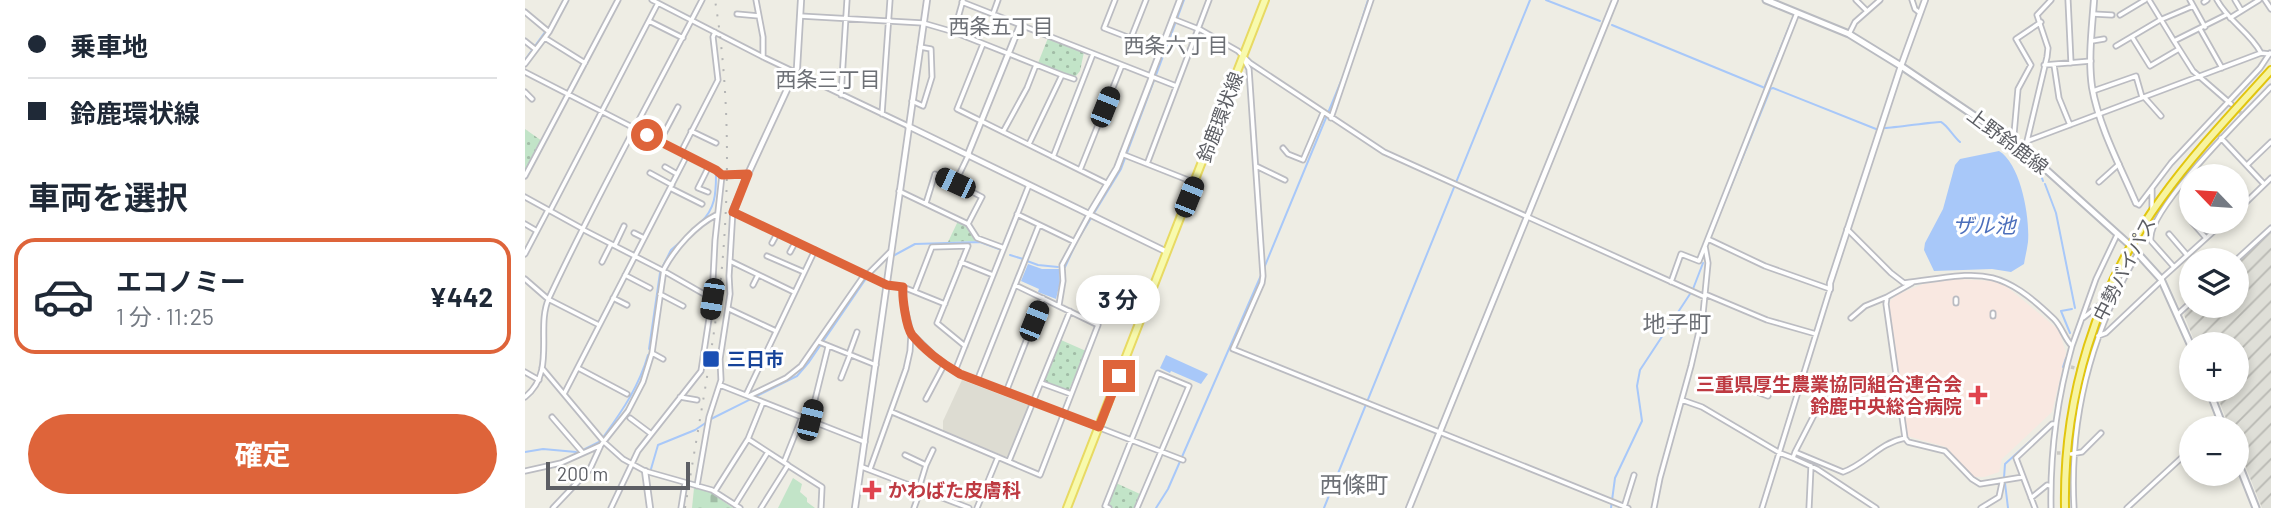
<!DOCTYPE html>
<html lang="ja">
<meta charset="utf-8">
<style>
:root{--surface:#fff;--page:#f2f2f3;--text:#1f2937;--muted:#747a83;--line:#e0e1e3;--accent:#de643a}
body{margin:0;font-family:Barlow,"Noto Sans JP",sans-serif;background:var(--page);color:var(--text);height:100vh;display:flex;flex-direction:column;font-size:26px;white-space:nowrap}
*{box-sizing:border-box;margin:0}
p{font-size:23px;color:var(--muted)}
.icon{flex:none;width:38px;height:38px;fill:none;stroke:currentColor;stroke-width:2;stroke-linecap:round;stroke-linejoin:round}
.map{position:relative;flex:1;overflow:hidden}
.sheet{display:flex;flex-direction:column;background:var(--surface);width:525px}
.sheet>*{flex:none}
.guide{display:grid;align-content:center;height:154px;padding:0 28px;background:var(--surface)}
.needle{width:46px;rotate:295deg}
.buttons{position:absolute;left:1654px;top:164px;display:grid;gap:14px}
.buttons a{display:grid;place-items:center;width:70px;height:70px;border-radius:50%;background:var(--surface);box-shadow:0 4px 10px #0003;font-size:35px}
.scale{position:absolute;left:21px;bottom:18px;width:144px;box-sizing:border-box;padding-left:7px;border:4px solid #5c5e64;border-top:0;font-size:19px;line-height:24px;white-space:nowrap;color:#5c5e64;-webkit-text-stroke:5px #fff;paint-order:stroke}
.end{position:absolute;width:32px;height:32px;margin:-16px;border:9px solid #de643a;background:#fff;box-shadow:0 0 0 4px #fff}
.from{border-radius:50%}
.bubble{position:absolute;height:49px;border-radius:24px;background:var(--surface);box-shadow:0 4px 10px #0003;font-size:23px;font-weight:700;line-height:49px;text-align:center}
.car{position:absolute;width:21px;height:42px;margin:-21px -10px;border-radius:9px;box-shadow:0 0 5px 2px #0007;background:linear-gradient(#222 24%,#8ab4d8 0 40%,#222 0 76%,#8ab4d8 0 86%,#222 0)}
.guide b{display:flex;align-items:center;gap:24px;height:66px;font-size:26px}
.guide b+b{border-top:2px solid var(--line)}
.guide i{width:18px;height:18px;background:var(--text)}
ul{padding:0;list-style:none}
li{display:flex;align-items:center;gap:21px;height:116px;margin:0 14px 10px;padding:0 14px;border:4px solid transparent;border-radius:21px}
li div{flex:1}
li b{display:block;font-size:26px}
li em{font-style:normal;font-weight:700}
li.selected{border-color:var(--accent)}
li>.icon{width:63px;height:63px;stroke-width:1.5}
h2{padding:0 28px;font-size:32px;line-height:84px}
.action{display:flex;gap:14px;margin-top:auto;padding:14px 28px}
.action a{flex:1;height:80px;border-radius:42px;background:var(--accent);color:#fff;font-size:28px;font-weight:700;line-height:80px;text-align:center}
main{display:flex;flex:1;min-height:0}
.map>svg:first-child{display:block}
</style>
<main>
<section class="sheet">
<div class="guide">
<b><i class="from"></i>乗車地</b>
<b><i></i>鈴鹿環状線</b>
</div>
<h2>車両を選択</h2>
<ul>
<li class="selected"><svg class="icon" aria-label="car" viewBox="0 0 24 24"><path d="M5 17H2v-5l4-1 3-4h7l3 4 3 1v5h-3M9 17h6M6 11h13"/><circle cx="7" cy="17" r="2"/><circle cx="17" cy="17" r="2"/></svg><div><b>エコノミー</b><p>1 分 · 11:25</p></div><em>¥442</em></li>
</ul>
<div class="action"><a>確定</a></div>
</section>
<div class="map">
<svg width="1746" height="508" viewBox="0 0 1746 508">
<defs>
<pattern id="industrial-furrows" width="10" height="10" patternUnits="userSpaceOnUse" patternTransform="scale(1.75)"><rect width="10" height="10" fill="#dfdfd8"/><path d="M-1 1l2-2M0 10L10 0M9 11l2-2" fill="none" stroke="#b8b8b3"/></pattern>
<pattern id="cemetery-stones" width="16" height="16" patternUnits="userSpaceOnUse" patternTransform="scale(1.75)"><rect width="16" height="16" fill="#c2e4c8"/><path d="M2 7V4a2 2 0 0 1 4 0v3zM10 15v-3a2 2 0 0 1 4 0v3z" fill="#a1bca6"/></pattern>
<pattern id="park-dots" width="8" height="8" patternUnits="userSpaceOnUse" patternTransform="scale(1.75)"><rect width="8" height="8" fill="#c2e4c8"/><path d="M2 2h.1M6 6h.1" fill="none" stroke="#a1bca6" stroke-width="1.8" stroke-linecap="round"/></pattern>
</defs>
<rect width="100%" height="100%" fill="#eeede4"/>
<path fill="url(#industrial-furrows)" d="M1746 231V508H1737L1712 445V429H1705L1690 390H1712V345H1671L1659 315 1661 309 1666 304V306H1712V263Z"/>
<path fill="#dddcd2" d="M437 380 503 405 504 408 484 458 418 431V421Z"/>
<path fill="#f9e8e1" d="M1431 279 1470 281 1481 286 1534 330 1541 353 1527 412 1477 459 1474 472 1459 477H1448L1421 447 1382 436 1365 316V301L1371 295 1398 284Z"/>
<path fill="#c2e4c8" d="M268 478 277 484 275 492 282 498V502L290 508H253Z"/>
<path fill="url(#cemetery-stones)" d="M169 488 185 492 208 508H167Z"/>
<path fill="url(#park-dots)" d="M523 38 559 52 555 71 550 77 513 63Z
M0 129 17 141 0 173Z
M433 221 443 227 450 241 423 242Z
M536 340 561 351 543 392 520 383 519 381Z
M591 483 615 494 609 508H588L584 506Z"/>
<path fill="#a8c8f9" d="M1474 151C1496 164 1505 218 1503 242 1502 250 1500 257 1499 264L1486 272 1467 269 1409 271 1399 250 1400 243 1418 209 1430 165 1435 159Z
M503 264 517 269H534L535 282 531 299 513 292 514 289 496 281Z
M641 355 683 374 676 384 646 371 645 373 635 368Z"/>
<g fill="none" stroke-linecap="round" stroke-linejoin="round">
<path stroke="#a8c8f9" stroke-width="2" d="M1021 0 1075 21
M1087 25 1240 88
M0 60 20 32
M823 64 843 0
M1240 86 1267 20
M1245 89 1248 88 1351 129
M1360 128C1369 128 1413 121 1416 122 1422 125 1429 137 1435 142
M1515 172 1518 181
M1520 184 1531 213 1550 308
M176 222C190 209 191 194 191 175
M1182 245 1245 90
M485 255 498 259
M368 256 390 244 455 242 474 249
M502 261 513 265 533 267
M540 267 552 241 596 169 659 0
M137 268 146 250 162 236
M739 268 817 79
M1168 289 1178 263
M1545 333 1536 311 1547 309
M124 349 135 273
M1538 367 1541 358
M186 419 272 376 284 362 340 280 358 262
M79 436C98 410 114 386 123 355
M60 449 74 442
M0 452 18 449 51 452
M126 469 133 445 170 430 182 422
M1479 478 1480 464 1522 426
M1480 483 1483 508
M631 508 643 489 737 273
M799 508 1005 0
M1086 508 1090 478 1117 421 1112 386 1115 370 1165 294"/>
<path stroke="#cac9c4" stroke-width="3.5" stroke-dasharray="3.5 2" stroke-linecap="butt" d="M1706 104 1716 113
M1546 367 1557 370
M1532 453H1543"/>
<g stroke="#bbbcc2" stroke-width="7">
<path id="minor" d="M127 0 238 57 383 126
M231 0 238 37V57
M590 0 579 28 636 50
M1331 0 1342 11
M1387 0 1390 9 1395 13
M1543 0 1546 63
M1624 0 1649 41
M1665 0 1680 27
M1692 0C1703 21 1725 32 1736 53
M1710 0 1716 10
M1740 0 1746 9
M437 2 651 86
M1679 2 1682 0
M0 12 24 32
M212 14 234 16
M468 14 473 0
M1568 14 1587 15
M1595 15 1620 0
M1701 15 1649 41 1668 71 1706 104
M275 16 398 23 429 32 537 75 504 144
M1705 18 1734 0
M648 19 676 30 713 51 725 63 859 152 1180 297
M124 21 158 38
M1675 29 1697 68
M429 32 438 0
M1324 34 1330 22 1355 0
M1607 37 1625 66 1654 49
M20 38 60 63
M606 38 621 0
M0 41 10 49
M1567 41 1579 39
M458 44 432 109 583 184
M1591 46 1635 20 1668 6
M718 58 724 69 738 276 737 283 708 349 1103 508
M0 64 24 32 41 0
M1519 65 1566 61
M1529 65 1534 98 1545 125
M0 72 191 170 197 175 190 240 187 299 176 371 113 451 86 508
M537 75 549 79
M1568 91 1611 76 1617 97
M0 92 7 99
M316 95 322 0
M1620 98 1636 116
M387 101 398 106 407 77 406 49 395 47
M357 114 365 0
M806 118 846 0
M166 131 191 143
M478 132 502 88 511 65
M1696 138 1739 184
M1485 139 1489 134 1493 89 1506 65 1491 39 1516 22
M135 141 153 107
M1502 141 1736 53 1745 54
M758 148 763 154 778 160 798 113
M1497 148 1502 141 1522 57 1523 48 1512 15 1526 0
M156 152 193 80 188 37 190 32
M597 154 668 182
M528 157 568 54
M622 164 684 0
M1722 165 1746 142
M731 166 760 180
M140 167 152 174
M555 170 597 65
M125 173 147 185
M0 176 93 0
M1574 182 1594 164
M145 188 177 204
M374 191 443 224 457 197 430 183 444 154
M183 192 173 188 184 166
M0 197 58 229
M401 203 410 174 430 183
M1611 203 1614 205 1646 163 1735 68 1745 53
M25 211 133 3
M1627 211V188
M1712 211 1746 178
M208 212 362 285 378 287 420 304
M492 214 548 241
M1667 222 1681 238
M0 224 12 231
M443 224 452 238 479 248
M1322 229 1366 273 1379 283C1453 274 1470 262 1529 319 1537 327 1539 338 1547 346 1532 399 1525 453 1526 508
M59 230 137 270 186 298
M109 233 119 238
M1644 234 1662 255
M1183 239 1240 266 1305 289 1237 508
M247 243 253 232
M90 245 99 226
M265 252 271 241
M0 254 23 210
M242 256 279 272
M205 261 269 292
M1710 261 1746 228
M77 262 86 244
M436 262 468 275
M1649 267 1626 241C1620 212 1723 111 1746 87
M100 275 125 288
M342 275 365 252
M0 279 23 299 74 325
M1636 279 1699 222
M1146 282 1156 254 1174 261 1180 246
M228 285 233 275
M390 291 407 247 443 246 412 323 440 346
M135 294 158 306
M1180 294 1242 320 1291 334
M88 298 102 305
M1431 299V303
M534 305 538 281 537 265 565 213
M204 309 251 331
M1468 313V316
M1653 314 1666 302
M1326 318 1340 306 1362 297
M1558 318 1577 303
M386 333 419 365 435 374 658 460
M1573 336 1581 333 1637 280
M294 342 351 365
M1547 346 1571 279 1592 235
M127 353 138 359
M324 354 332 332
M17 368 79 442 98 459 120 471 187 490 215 508
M53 368 102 394
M430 371 504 185
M0 372 14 380
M316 378 325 355
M452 381 514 225
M516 383 546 394
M195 385 340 442
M1227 390 1243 396 1247 386 1272 393
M481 392 518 298
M39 394 162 155
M221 395 290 250
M224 396 261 378 276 366 340 274
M0 397C32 372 10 328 24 298 71 197 126 99 177 0
M155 397 172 400
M401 399 419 365
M1157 400 1177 407 1255 453 1268 458 1270 452 1318 472C1341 464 1354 443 1380 438L1383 442 1420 451 1447 479 1455 484 1498 477
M367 412 515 475 573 325 490 285
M27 417 58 453
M105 418 125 433
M285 420 303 347
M1689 429 1696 422
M1380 438 1361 304 1362 297 1387 283
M223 439 263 465 236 508
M1270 452 1303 388 1371 378
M1546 454 1557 452 1576 433
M380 455 401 465 394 488
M1268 458 1292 469 1351 508
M484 461 545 311
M259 462 277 417
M401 465 408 450
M264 466 297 487 296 508
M337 467 444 508
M345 469 381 369 385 351 386 333 378 300V287
M0 471 36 463 76 445
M172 486 184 417 196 380 195 359 205 294 204 276 208 209 223 174 198 175
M190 491 223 439 238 402
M1506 498 1522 485 1526 486
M210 505 243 452
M1099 507 1109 475
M28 508 65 469 76 445 103 411 118 382 127 353 139 269C150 248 171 225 191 215
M156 508 160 483
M389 508 396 489
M452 508 473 457
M584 508 580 506 633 373 664 386 612 508
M1129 508 1135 478 1166 366 1178 314 1183 263 1180 246 1272 13
M1284 508 1286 466
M1456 508 1474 497 1477 483
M1510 508 1491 458 1527 424H1530
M1549 508C1544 417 1567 331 1613 253
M1602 508 1666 449"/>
</g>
<g stroke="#bbbcc2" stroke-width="8">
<path id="tertiary" d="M1569 0C1567 28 1563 59 1567 87 1574 127 1595 166 1611 203
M626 76 655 0
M383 126 642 252
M443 154 495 25
M223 174 272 68 276 0
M565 213 592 168 627 77
M1305 289V283L1376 66 1400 0
M120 471 125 508
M330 508 402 0
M884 508 1090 0"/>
</g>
<g stroke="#b9bbc1" stroke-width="9">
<path id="secondary" d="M1241 0 1324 34 1376 66 1497 148 1607 247 1636 279 1666 346
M1684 390 1699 429
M1712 460 1731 508"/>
</g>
<g stroke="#e8da63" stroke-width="10">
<path id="primary" d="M542 508 740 0"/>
</g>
<g stroke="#e2c60f" stroke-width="10">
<path id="trunk" d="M1540 508C1538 398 1571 289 1636 199 1669 153 1708 112 1746 70"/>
</g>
<use href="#minor" stroke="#fff" stroke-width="3.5"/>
<use href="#tertiary" stroke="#fff" stroke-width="4.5"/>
<use href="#secondary" stroke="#fff" stroke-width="5"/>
<use href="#primary" stroke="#f8faad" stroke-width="6"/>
<use href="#trunk" stroke="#f7f4a0" stroke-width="6"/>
<path stroke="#b4b5b5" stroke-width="2" stroke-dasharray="2 9" stroke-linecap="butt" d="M160 508C172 434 186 361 195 287 205 194 205 92 190 0"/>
</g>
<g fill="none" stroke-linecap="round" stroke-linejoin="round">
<path stroke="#de643a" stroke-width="9" d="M122 135 191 170 197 175 223 174 208 212 362 285 378 287C377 297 381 327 387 335 400 351 418 364 435 374L574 427 594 376"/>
</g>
<rect fill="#1a4fb4" stroke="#fff" stroke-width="2.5" x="177" y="350" width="18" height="18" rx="3.5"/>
<g fill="#e0444e" stroke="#fff" stroke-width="2.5">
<path d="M1449.5 384.5h7v7h7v7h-7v7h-7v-7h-7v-7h7z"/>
<path d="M343.5 479.5h7v7h7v7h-7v7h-7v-7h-7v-7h7z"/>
</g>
<g text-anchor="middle" stroke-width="6" stroke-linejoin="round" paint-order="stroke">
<g font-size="19" fill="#5c5e64" stroke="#fff">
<text transform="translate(695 117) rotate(-69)" y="7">鈴鹿環状線</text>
<text transform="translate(1483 141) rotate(37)" y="7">上野鈴鹿線</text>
<text transform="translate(1599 269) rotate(-63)" y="7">中勢バイパス</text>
</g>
<g font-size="19" font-weight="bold" fill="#164399" stroke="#fff" text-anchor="start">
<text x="202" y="366">三日市</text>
</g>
<g font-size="19" font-weight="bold" fill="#be3a42" stroke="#fff" text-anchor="end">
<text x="1437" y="391">三重県厚生農業協同組合連合会<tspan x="1437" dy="22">鈴鹿中央総合病院</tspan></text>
<text x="363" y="497" text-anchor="start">かわばた皮膚科</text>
</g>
<g font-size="21" fill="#6d7076" stroke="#fff">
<text x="476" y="34">西条五丁目</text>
<text x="651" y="53">西条六丁目</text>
<text x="303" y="87">西条三丁目</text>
</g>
<g font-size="21" font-style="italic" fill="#4c6fbb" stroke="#fff">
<text x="1459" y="233">ザル池</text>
</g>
<g font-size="23" fill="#6d7076" stroke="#fff">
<text x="1152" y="332">地子町</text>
<text x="829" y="493">西條町</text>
</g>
</g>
</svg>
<div class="buttons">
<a><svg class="needle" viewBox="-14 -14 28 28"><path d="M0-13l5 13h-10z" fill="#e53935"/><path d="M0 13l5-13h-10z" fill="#747a83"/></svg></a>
<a><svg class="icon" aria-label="layers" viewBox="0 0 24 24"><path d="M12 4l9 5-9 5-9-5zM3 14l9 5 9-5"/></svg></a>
<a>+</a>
<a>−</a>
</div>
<div class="scale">200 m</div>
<i class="end from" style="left:122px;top:135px"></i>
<i class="end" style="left:594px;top:376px"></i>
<div class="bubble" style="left:551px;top:275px;width:84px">3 分</div>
<i class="car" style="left:580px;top:107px;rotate:22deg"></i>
<i class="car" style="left:430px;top:183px;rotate:295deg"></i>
<i class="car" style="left:664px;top:197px;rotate:22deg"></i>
<i class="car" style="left:187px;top:299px;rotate:189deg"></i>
<i class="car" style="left:509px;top:321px;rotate:22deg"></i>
<i class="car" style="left:285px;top:420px;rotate:14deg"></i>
</div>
</main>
